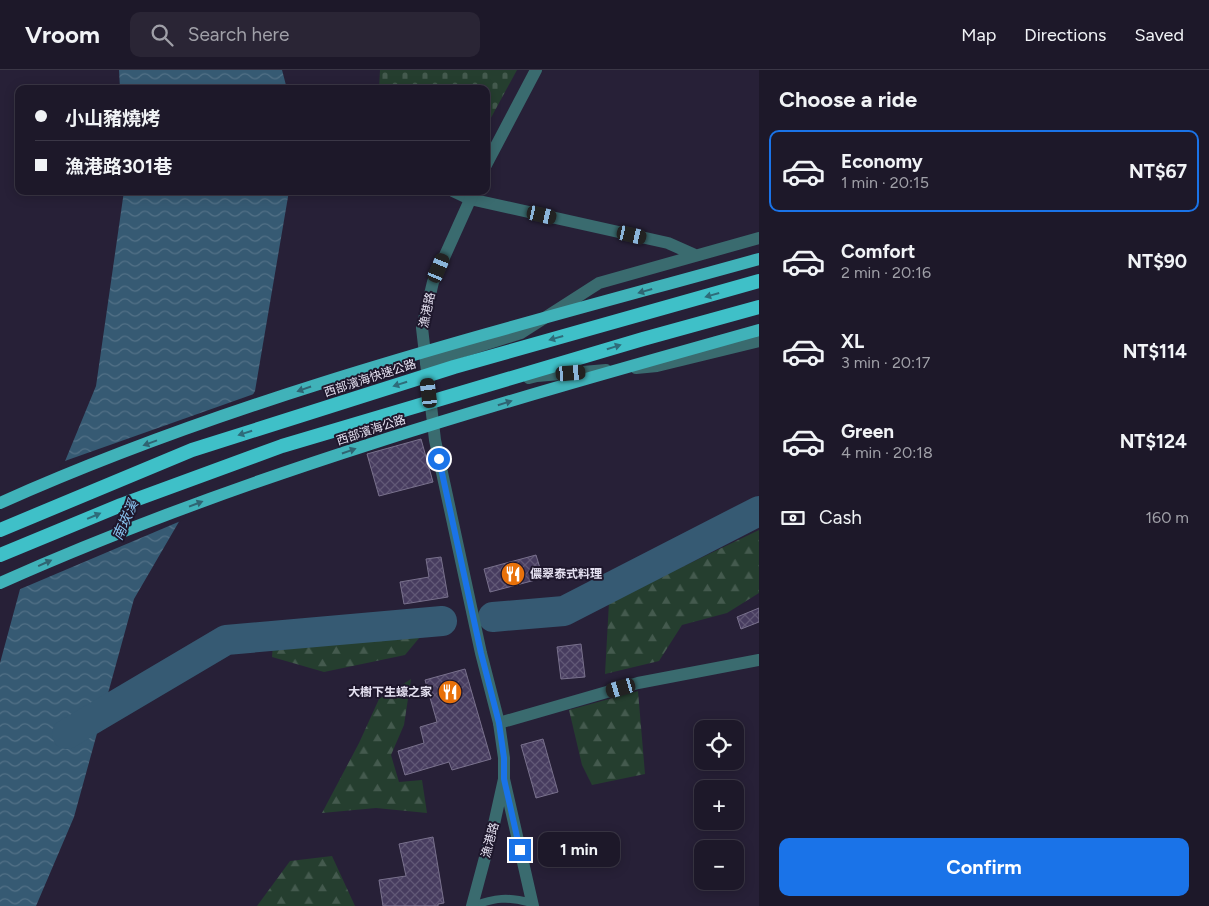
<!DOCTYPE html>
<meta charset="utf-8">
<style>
:root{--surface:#1d1829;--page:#2a2535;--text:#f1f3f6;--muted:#a0a0a8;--line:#3b3746;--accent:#1a73e8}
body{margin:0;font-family:Figtree,"Noto Sans TC",sans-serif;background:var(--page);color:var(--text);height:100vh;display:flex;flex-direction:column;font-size:19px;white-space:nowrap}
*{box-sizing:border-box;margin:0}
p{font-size:16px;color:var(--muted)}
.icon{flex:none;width:28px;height:28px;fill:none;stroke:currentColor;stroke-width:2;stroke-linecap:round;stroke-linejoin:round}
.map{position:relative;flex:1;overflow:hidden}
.sheet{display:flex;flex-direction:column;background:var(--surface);width:450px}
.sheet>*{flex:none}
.banner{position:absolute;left:15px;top:15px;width:475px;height:110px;border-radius:10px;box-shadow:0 2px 12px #0003,0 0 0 1px var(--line);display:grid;align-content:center;height:110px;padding:0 20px;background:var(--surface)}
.buttons{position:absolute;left:694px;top:650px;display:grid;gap:10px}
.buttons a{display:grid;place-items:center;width:50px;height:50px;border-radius:10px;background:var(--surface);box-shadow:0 2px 12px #0003,0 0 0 1px var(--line);font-size:25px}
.end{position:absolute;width:22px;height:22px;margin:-11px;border:6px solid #1a73e8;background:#fff;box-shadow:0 0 0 2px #fff}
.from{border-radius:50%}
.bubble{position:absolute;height:35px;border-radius:10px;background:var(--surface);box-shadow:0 2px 12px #0003,0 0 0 1px var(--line);font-size:16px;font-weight:700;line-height:35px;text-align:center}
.car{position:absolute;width:15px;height:30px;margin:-15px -8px;border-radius:6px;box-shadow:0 0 4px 1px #0007;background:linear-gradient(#222 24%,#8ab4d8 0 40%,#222 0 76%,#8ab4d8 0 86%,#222 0)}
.banner b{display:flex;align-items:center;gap:18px;height:48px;font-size:19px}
.banner b+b{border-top:1px solid var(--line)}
.banner i{width:12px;height:12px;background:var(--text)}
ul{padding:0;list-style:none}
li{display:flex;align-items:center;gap:15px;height:82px;margin:0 10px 8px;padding:0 10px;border:2px solid transparent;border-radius:10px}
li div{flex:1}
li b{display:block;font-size:19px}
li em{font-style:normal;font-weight:700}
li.selected{border-color:var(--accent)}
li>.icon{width:45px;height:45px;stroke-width:1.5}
h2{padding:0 20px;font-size:22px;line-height:60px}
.pay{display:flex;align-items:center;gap:12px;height:55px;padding:0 20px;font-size:19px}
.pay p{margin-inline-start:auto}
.action{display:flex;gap:10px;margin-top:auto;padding:10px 20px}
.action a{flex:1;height:58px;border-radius:10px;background:var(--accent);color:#fff;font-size:20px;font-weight:700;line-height:58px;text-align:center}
header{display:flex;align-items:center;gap:30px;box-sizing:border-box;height:70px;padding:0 25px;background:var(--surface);border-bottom:1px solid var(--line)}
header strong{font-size:24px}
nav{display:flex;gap:28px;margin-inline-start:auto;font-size:18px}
.search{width:350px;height:45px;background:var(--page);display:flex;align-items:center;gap:12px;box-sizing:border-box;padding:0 18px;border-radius:10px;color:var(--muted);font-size:19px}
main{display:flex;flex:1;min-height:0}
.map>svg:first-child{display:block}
</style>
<header>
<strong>Vroom</strong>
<div class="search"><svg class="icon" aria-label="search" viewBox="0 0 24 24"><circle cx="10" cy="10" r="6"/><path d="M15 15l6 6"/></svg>Search here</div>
<nav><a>Map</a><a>Directions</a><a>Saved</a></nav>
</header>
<main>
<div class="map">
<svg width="759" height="836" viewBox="0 0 759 836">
<defs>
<pattern id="forest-firs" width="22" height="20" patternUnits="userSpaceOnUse" patternTransform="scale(1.25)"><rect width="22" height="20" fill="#253e2f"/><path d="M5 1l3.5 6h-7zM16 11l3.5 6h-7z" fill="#445a4e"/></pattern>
<pattern id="cemetery-stones" width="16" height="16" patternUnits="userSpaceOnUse" patternTransform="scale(1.25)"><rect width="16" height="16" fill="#253e2f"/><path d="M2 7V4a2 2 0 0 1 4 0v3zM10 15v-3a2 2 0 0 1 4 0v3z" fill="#445a4e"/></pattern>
<pattern id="water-waves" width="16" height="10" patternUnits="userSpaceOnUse" patternTransform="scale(1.25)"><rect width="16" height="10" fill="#365a73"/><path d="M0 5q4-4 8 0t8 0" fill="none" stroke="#537187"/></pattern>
<pattern id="building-cross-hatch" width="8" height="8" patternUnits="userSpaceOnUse" patternTransform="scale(1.25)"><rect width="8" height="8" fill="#473c5f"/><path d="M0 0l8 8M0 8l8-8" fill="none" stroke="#615876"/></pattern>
</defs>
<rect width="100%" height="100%" fill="#272037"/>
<path fill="url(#forest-firs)" d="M759 460V523L727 543 682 555 659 591 605 604 609 532Z
M425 561 405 585 324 602 272 587 273 573Z
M411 609 404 655 391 685 399 712 422 710 427 743 376 738 322 743 359 673 379 629Z
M638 621 645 704 592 715 582 695 569 640Z
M332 786 355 836H257L290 791Z"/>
<path fill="url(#cemetery-stones)" d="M380 0H517L486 57V19H379Z"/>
<path fill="url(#water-waves)" d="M119 0H282L287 19H120Z
M124 121H289L255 321 134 529 74 747 36 836H0V593L35 464 96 316Z"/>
<path fill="#272037" d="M257 323 183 450 18 520 33 463 62 392Z"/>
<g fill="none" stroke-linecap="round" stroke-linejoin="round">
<path stroke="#365a73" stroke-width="30" d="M493 547 564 541 759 441
M67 664 226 570 442 551"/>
</g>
<path fill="url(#building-cross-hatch)" stroke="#79718d" d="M421 369 433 412 379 426 367 384Z
M536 485 543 508 490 522 484 499Z
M441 487 448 527 404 534 400 512 429 507 426 489Z
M759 538V552L741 559 737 547Z
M581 574 585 607 561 609 557 577Z
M465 599 491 689 452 700 449 692 405 705 398 681 424 673 420 657 437 652 425 610Z
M543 669 558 722 536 728 521 675Z
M433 767 444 833 438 834V836H383L379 810 406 806 399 774Z"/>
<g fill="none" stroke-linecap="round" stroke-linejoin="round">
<path stroke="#3a6b6f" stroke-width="8" d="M472 836C495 828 508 826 531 833"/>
<path stroke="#3a6b6f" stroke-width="12" d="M453 121 470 129 668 173 695 185
M426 293 521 263 599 213 759 168
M636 298 657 296 759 271
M529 308 537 306 606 300
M499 653 638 613 759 590
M504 709 533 836"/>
<path stroke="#3a6b6f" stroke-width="12" d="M486 95 536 0
M472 836 494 754 504 709V688L499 653 481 583 435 370 422 258 433 212 474 121"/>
<path stroke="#40b2b9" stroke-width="12" d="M0 433C243 324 503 260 759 189
M0 513C244 404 502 332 759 260"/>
<path stroke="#3fc0c8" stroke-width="14" d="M0 460 192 380 454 297 759 211
M0 485 121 435 282 376 643 269 759 237"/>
</g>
<defs><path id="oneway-solid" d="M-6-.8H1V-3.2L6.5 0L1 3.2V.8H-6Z" transform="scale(1.25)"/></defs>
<g fill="#2f6472">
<use href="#oneway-solid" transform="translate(645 221) rotate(164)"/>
<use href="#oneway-solid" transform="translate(304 319) rotate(161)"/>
<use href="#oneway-solid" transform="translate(505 333) rotate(-17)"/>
<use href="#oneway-solid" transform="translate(150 373) rotate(160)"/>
<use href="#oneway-solid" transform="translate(349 381) rotate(-19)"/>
<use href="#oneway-solid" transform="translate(196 434) rotate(-21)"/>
<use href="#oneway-solid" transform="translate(45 493) rotate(-24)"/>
</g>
<g fill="#2e6c7a">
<use href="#oneway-solid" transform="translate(712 225) rotate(164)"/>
<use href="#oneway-solid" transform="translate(556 268) rotate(164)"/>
<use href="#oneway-solid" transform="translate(614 277) rotate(-17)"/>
<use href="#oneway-solid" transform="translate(400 314) rotate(162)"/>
<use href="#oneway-solid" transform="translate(245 363) rotate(162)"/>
<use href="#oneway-solid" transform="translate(94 446) rotate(-23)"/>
</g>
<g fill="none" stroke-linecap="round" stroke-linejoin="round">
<path stroke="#1a73e8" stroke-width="6" d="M439 389 481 583 499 653 504 688V709L520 780"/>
</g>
<defs>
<g id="restaurant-disc" transform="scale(1.25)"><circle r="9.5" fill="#e8710a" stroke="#1e172c"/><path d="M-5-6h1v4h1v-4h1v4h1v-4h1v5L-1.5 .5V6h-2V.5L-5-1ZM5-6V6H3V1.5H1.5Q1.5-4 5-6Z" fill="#fff"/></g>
</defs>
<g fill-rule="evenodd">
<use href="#restaurant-disc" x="513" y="504"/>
<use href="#restaurant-disc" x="450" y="622"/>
</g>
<g text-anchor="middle" stroke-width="4" stroke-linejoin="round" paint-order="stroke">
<g font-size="12" fill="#e5e1f1" stroke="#1e172c">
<text transform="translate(427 240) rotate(-78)" y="4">漁港路</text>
<text transform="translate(370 308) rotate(-18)" y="4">西部濱海快速公路</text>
<text transform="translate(371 360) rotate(-18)" y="4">西部濱海公路</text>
<text transform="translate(490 770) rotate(-75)" y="4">漁港路</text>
</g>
<g font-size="12" font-weight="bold" fill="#e5e1f1" stroke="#1e172c" text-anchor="start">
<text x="530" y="508">儂翠泰式料理</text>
<text x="432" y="626" text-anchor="end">大樹下生蠔之家</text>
</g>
<g font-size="14" font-style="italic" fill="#8cc8f5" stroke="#1e172c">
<text transform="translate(125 450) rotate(-66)" y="5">南崁溪</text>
</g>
</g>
</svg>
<div class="buttons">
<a><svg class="icon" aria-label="locate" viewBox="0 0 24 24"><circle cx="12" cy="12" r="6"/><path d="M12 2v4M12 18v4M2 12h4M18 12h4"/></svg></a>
<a>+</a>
<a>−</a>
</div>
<i class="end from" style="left:439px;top:389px"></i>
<i class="end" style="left:520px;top:780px"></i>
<div class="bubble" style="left:538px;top:762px;width:82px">1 min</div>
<i class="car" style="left:542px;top:145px;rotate:103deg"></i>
<i class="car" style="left:632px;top:165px;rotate:103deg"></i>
<i class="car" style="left:439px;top:198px;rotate:23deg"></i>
<i class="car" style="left:571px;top:303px;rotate:85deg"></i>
<i class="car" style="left:429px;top:323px;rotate:353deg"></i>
<i class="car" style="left:621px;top:618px;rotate:254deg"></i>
<div class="banner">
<b><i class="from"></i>小山豬燒烤</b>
<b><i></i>漁港路301巷</b>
</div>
</div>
<section class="sheet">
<h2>Choose a ride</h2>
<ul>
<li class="selected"><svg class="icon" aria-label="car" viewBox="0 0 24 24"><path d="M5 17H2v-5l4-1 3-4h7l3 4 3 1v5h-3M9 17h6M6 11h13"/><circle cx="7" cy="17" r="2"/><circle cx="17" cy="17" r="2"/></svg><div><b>Economy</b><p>1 min · 20:15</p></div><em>NT$67</em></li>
<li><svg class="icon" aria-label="car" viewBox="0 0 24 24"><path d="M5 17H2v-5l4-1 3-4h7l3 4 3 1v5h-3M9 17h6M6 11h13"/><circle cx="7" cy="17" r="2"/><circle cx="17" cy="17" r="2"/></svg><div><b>Comfort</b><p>2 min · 20:16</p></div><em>NT$90</em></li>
<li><svg class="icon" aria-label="car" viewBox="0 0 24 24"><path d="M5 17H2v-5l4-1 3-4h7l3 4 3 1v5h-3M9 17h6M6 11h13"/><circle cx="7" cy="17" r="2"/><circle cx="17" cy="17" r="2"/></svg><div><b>XL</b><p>3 min · 20:17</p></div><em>NT$114</em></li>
<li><svg class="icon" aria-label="car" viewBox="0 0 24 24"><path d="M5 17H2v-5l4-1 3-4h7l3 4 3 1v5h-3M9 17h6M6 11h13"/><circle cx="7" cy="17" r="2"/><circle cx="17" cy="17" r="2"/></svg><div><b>Green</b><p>4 min · 20:18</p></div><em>NT$124</em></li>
</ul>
<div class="pay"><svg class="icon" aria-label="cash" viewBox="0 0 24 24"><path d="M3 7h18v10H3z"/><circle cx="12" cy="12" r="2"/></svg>Cash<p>160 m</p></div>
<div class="action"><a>Confirm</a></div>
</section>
</main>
